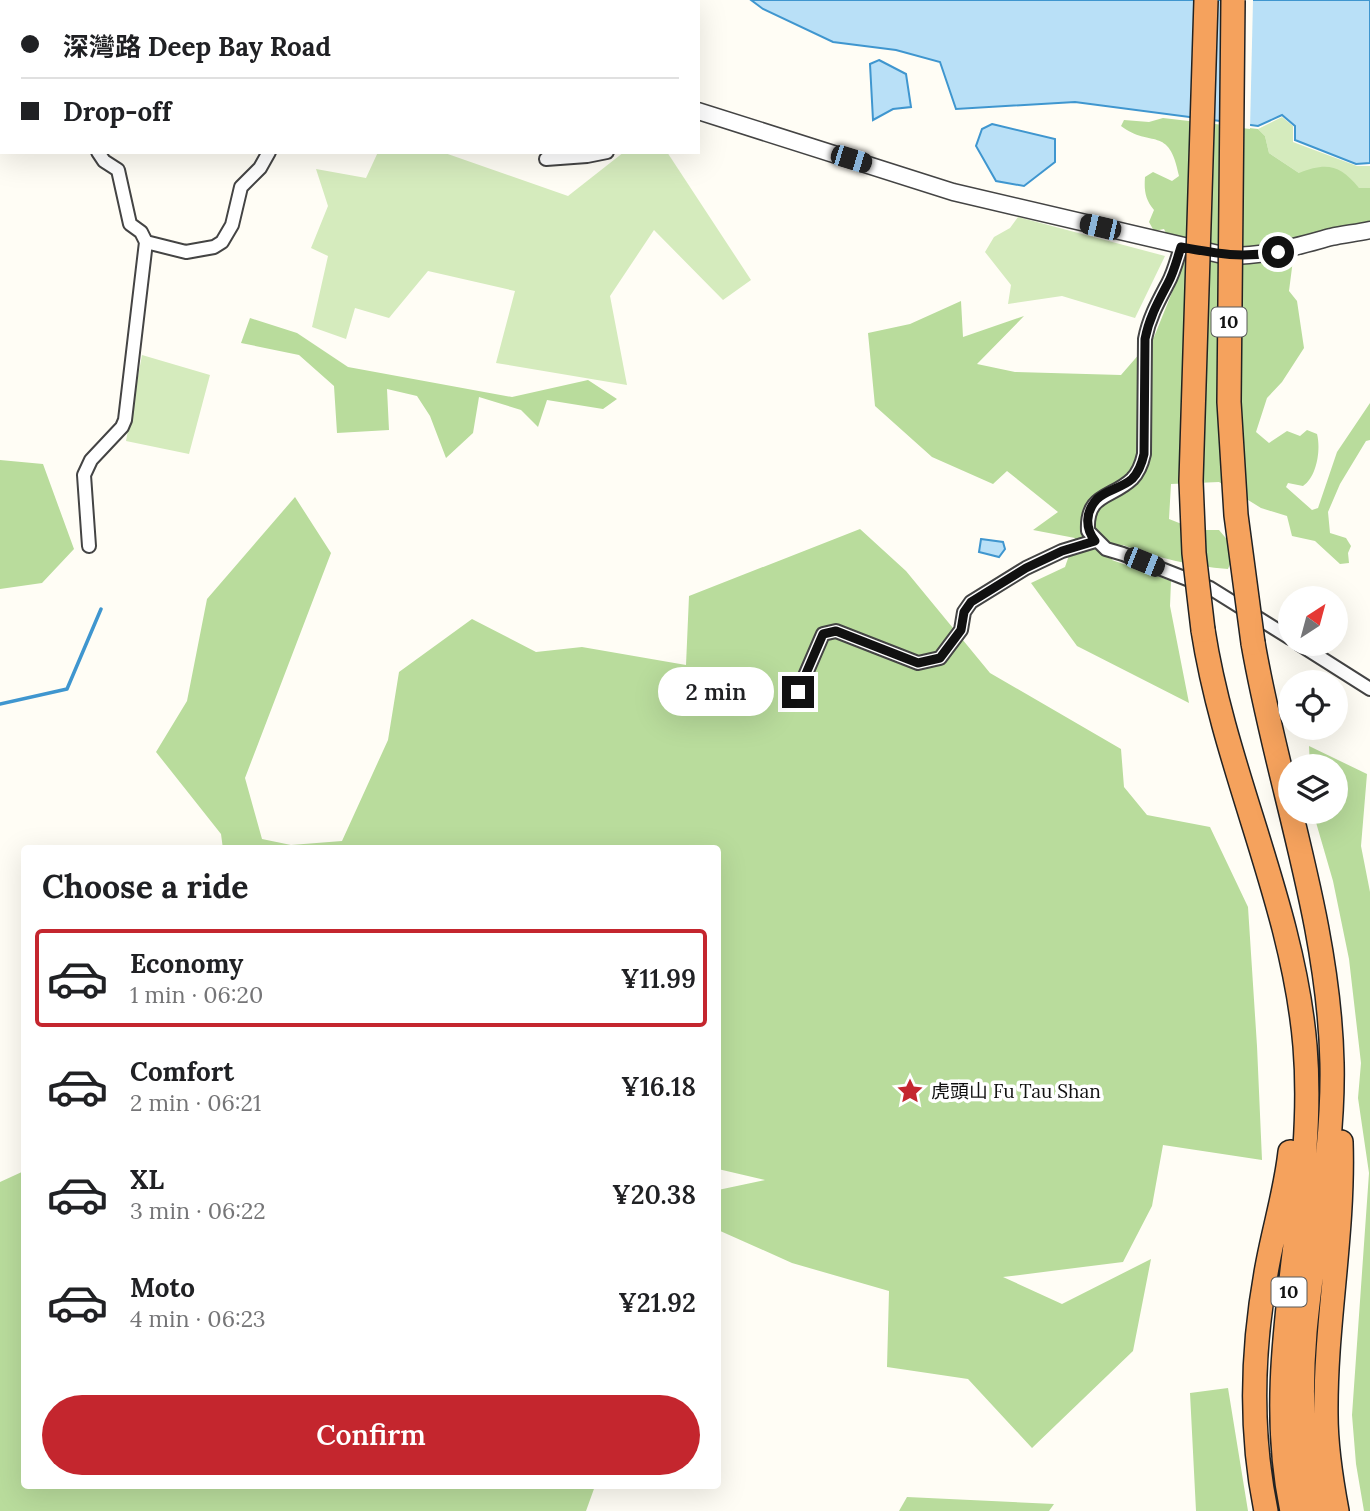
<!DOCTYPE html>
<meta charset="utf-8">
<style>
:root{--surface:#fff;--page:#f6f6f6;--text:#202124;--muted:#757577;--line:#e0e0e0;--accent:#c4262e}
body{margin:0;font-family:Lora,"Noto Sans SC",serif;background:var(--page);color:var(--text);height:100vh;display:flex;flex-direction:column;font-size:26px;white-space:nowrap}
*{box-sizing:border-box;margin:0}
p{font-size:23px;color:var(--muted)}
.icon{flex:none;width:38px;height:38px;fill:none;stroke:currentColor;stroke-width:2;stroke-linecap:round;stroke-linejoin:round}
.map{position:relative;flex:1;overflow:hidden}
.panel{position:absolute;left:21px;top:845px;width:700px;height:644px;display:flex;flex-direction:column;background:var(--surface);border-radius:7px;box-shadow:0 7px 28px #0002}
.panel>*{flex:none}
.banner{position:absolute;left:0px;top:0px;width:700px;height:154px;box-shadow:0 7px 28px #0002;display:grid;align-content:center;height:154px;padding:0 21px;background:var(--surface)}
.needle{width:46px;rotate:36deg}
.fabs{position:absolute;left:1278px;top:586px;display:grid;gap:14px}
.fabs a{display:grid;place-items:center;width:70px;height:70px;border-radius:50%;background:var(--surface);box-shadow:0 7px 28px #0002;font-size:35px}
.end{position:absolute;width:32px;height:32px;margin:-16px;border:9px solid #111;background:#fff;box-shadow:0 0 0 4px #fff}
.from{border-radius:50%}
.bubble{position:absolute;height:49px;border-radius:24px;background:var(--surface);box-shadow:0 7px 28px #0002;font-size:23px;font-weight:600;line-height:49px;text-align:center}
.car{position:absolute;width:21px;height:42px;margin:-21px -10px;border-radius:9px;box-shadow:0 0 5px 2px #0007;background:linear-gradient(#222 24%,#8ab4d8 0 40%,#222 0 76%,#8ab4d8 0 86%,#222 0)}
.banner b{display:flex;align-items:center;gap:24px;height:66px;font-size:26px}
.banner b+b{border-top:2px solid var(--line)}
.banner i{width:18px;height:18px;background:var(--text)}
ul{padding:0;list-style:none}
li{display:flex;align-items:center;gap:21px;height:98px;margin:0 14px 10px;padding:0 7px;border:4px solid transparent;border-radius:7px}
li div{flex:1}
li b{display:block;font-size:26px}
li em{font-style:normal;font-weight:600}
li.on{border-color:var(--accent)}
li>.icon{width:63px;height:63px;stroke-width:1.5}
h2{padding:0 21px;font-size:32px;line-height:84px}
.primary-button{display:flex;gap:14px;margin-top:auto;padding:14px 21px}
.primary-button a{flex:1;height:80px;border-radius:42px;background:var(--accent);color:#fff;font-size:28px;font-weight:600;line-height:80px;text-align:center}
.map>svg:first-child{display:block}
</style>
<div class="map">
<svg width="1370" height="1511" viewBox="0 0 1370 1511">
<rect width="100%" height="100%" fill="#fffdf5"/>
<path fill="#d5ebbd" d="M1282 117 1293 126V142L1357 166H1370V188H1359L1299 173 1269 153 1265 136 1258 129Z
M378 152H442L568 196 624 152H667L751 280 723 300 654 230 610 296 627 385 496 363 515 291 428 271 389 318 355 308 346 339 312 327 328 256 311 248 328 206 316 169 366 178Z
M1018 217 1165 256 1135 318 1062 296 1008 304 1011 285 985 252 994 237 1010 228Z
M142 355 210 375 189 454 126 441Z"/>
<path fill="#b9dc9c" d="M1163 118 1258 129 1265 136 1269 153 1299 173C1327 162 1340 165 1359 188H1370V223L1256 251 1170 241 1164 229 1154 231 1149 222 1154 210C1145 199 1144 190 1145 177L1153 172 1172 181 1179 176C1169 124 1151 149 1121 126L1124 120 1149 122Z
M1294 252 1289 291 1297 301 1304 348 1282 382 1267 398 1256 432 1269 443 1287 431 1300 436 1307 430 1317 434C1321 449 1317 477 1303 486L1288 483 1286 487 1312 510 1318 508 1337 452 1370 403V440L1366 441 1340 484 1328 512 1330 533 1346 538 1351 546 1348 553 1349 563 1340 564 1315 541 1292 536 1287 516 1261 508 1219 482 1171 484 1169 519 1197 530H1219L1236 550 1228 569C1191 566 1158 558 1123 545L1112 560 1171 581 1170 606 1189 703 1077 646 1031 583 1065 567 1075 538 1033 530 1058 512 1007 471 993 484 932 457 875 406 868 333 910 324 961 301 963 337 1024 316 977 364 1015 372 1121 375 1154 337 1187 255Z
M250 318 297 333 348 367 512 397 588 380 617 399 603 409 547 400 538 427 521 410 479 397 473 433 446 458 430 416 417 396 387 389 389 430 337 433 334 386 299 355 241 343Z
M0 460 43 464 74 549 42 583 0 589Z
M295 497 331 553 245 778 262 839 291 845 342 841 388 740 399 672 472 619 536 652 582 647 686 665 689 596 860 529 906 571 990 673 1121 749 1124 787 1147 815 1210 827 1248 907 1257 1046 1262 1160 1163 1145 1152 1206 1123 1262 1003 1277 1062 1304 1151 1259 1133 1351 1032 1448 968 1379 887 1367 889 1291 792 1263 718 1230V1190L765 1180 718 1169V849H223L221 834 156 752 187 701 207 599Z
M1309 746 1367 774 1361 846 1370 892V1511H1364L1356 1464 1352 1415 1369 1173 1358 1098 1361 1063 1349 959 1333 881 1313 812H1335V766H1310Z
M24 1171V1486H595L586 1511H0V1182Z
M1228 1388 1248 1511H1196L1190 1393Z
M907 1497 1054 1504 1049 1511H899Z"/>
<path fill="#b9e0f7" stroke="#3f96cf" stroke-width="2" d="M751 0H1370V163L1356 164 1295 140V126L1282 115 1258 126 1075 102 956 109 940 62 896 50 833 42 763 9Z
M879 60 906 74 911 107 893 109 873 120 870 64Z
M992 124 1055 139V162L1024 186 996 181 976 146 982 129Z
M981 539 1003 542 1005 549 999 557 979 552Z"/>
<path fill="#fffdf5" d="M1227 0H1253L1250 129 1225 126Z"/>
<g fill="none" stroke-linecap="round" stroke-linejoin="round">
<path stroke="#3f96cf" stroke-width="3.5" d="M411 0V2
M0 704 67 689 101 609"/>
<g stroke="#444" stroke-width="16">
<path id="minor" d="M77 2 78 0
M0 63 2 62
M546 159 587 156 607 152
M146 242 186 252 214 247 222 242 232 225 241 187 260 168 269 152
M1181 247C1177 259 1174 272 1168 283 1158 302 1149 318 1145 339L1144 454C1142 463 1139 472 1132 479 1111 499 1086 493 1088 531L1106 549 1123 554 1210 588 1290 638
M89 546 84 475 91 460 122 427 125 420 146 242 141 232 130 224 118 170 104 161 98 152
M1299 644 1370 689
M798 692 823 634 836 631 918 663 940 658 961 630 964 612 971 602 1026 568 1062 551 1095 541"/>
</g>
<g stroke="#444" stroke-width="19">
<path id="tertiary" d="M191 0 201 2
M698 111 953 192 1227 256C1266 256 1294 247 1331 237 1344 234 1357 233 1370 230"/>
</g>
<g stroke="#222" stroke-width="26">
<path id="motorway" d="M1203 630C1225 772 1293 903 1305 1046 1318 1202 1259 1356 1292 1511
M1253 643C1277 783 1329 920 1332 1063 1334 1154 1313 1242 1305 1332 1300 1392 1302 1452 1314 1511
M1266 1511C1249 1428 1252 1345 1268 1262 1275 1225 1286 1189 1290 1152
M1337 1511C1331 1479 1326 1448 1326 1415 1325 1324 1344 1234 1341 1142"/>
</g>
<use href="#minor" stroke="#fff" stroke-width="12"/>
<use href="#tertiary" stroke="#fff" stroke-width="16"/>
<use href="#motorway" stroke="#f5a25d" stroke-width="23"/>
<g stroke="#222" stroke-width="26" stroke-linecap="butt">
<path id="motorway-bridge" d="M1233 0 1229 402 1236 515 1253 643
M1203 630 1194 553 1191 481 1206 0"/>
</g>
<use href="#motorway-bridge" stroke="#f5a25d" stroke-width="23"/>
</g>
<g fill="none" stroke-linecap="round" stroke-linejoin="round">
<path stroke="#111" stroke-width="9" d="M798 692 823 634 836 631 918 663 940 658 961 630 964 612 971 602 1026 568 1062 551 1095 541C1085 528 1085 512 1097 499 1106 490 1122 488 1132 479 1139 472 1142 463 1144 454L1145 339C1149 318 1158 302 1168 283 1174 272 1177 259 1181 247 1219 254 1240 258 1278 252"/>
</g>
<defs>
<g id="sight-bare" transform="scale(2.1)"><path d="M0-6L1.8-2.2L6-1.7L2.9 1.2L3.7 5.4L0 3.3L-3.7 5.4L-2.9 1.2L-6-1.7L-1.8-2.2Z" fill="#c4262e" stroke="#fff" stroke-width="2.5" paint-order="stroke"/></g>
</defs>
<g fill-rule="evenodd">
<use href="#sight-bare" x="910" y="1091"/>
</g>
<g text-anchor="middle" stroke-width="7" stroke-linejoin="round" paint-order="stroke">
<g fill="#fff" stroke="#585858" stroke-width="2">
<rect x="1211.5" y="307.5" width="35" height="29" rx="5"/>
<rect x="1271.5" y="1277.5" width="35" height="29" rx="5"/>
</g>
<g font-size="18" font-weight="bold" fill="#111">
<text x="1229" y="328">10</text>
<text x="1289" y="1298">10</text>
</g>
<g font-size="19" fill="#111" stroke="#fff" text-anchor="start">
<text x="931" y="1098">虎頭山 Fu Tau Shan</text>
</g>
</g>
</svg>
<div class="fabs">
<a><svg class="needle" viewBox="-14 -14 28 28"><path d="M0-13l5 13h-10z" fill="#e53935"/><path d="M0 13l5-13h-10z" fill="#757577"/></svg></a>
<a><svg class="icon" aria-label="locate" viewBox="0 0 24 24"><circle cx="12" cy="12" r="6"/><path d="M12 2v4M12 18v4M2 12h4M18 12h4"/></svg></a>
<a><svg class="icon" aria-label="layers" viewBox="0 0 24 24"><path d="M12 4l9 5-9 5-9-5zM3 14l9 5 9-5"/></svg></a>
</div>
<i class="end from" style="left:1278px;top:252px"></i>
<i class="end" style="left:798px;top:692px"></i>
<div class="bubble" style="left:658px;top:667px;width:116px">2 min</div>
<i class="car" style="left:851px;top:159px;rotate:107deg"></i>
<i class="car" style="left:1100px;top:227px;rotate:283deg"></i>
<i class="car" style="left:1144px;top:562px;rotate:112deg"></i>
<div class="banner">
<b><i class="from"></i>深灣路 Deep Bay Road</b>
<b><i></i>Drop-off</b>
</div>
<section class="panel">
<h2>Choose a ride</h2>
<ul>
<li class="on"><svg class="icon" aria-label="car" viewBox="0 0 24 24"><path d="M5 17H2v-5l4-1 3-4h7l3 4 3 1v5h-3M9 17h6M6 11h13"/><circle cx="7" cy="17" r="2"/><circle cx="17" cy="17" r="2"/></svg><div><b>Economy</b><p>1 min · 06:20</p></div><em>¥11.99</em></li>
<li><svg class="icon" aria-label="car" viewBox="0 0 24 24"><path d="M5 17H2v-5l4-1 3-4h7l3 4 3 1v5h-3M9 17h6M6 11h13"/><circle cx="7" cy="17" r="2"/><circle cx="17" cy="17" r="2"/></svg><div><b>Comfort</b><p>2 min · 06:21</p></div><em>¥16.18</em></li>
<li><svg class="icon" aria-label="car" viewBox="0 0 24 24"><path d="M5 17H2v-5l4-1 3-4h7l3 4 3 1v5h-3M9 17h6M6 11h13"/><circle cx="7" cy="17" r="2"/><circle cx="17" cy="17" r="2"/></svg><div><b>XL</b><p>3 min · 06:22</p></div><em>¥20.38</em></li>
<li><svg class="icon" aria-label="car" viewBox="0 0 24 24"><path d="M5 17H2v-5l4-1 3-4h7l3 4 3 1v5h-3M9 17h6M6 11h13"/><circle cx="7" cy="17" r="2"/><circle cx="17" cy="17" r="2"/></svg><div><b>Moto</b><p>4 min · 06:23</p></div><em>¥21.92</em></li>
</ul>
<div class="primary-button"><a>Confirm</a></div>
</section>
</div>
